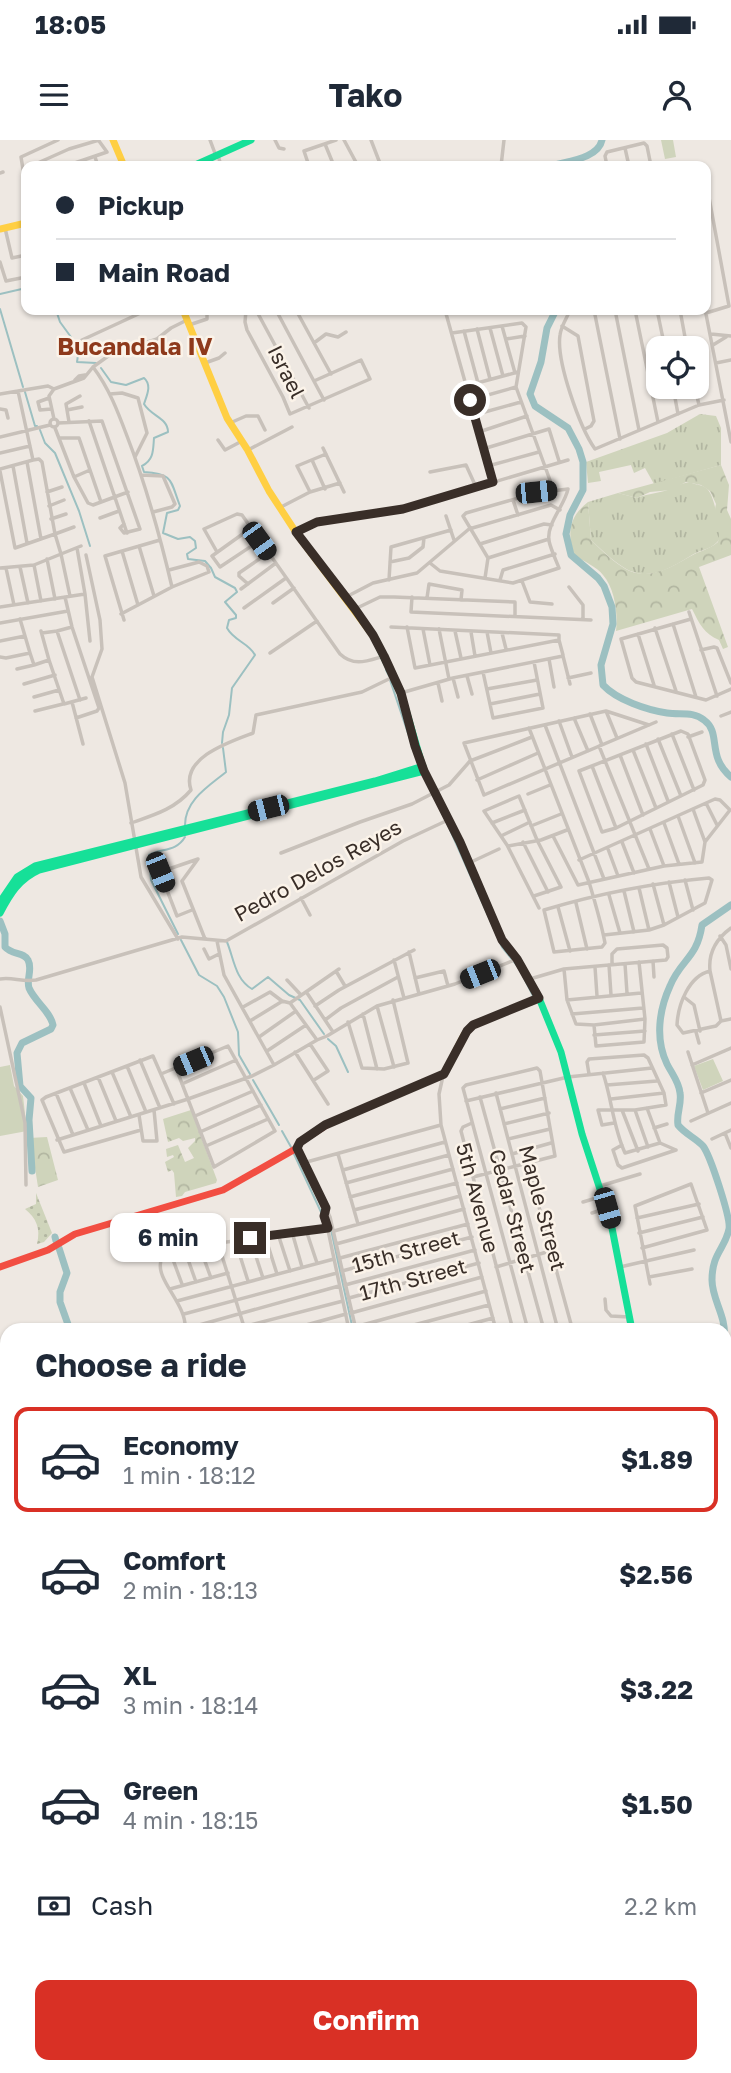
<!DOCTYPE html>
<meta charset="utf-8">
<style>
:root{--surface:#fff;--page:#f2f2f3;--text:#1f2937;--muted:#747a83;--line:#e0e1e3;--accent:#d93025}
body{margin:0;font-family:"Golos Text",sans-serif;background:var(--page);color:var(--text);height:100vh;display:flex;flex-direction:column;font-size:26px;white-space:nowrap}
*{box-sizing:border-box;margin:0}
p{font-size:23px;color:var(--muted)}
.icon{flex:none;width:38px;height:38px;fill:none;stroke:currentColor;stroke-width:2;stroke-linecap:round;stroke-linejoin:round}
.map{position:relative;flex:1;overflow:hidden}
.sheet{position:absolute;left:0px;top:1183px;width:732px;height:751px;display:flex;flex-direction:column;background:var(--surface);border-radius:21px 21px 0 0;box-shadow:0 2px 5px #0004}
.sheet>*{flex:none}
.banner{position:absolute;left:21px;top:21px;width:690px;height:154px;border-radius:14px;box-shadow:0 2px 5px #0004;display:grid;align-content:center;height:154px;padding:0 35px;background:var(--surface)}
.fabs{position:absolute;left:646px;top:196px;display:grid;gap:14px}
.fabs a{display:grid;place-items:center;width:63px;height:63px;border-radius:14px;background:var(--surface);box-shadow:0 2px 5px #0004;font-size:35px}
.end{position:absolute;width:32px;height:32px;margin:-16px;border:9px solid #392e28;background:#fff;box-shadow:0 0 0 4px #fff}
.from{border-radius:50%}
.bubble{position:absolute;height:49px;border-radius:14px;background:var(--surface);box-shadow:0 2px 5px #0004;font-size:23px;font-weight:700;line-height:49px;text-align:center}
.car{position:absolute;width:21px;height:42px;margin:-21px -10px;border-radius:9px;box-shadow:0 0 5px 2px #0007;background:linear-gradient(#222 24%,#8ab4d8 0 40%,#222 0 76%,#8ab4d8 0 86%,#222 0)}
.banner b{display:flex;align-items:center;gap:24px;height:66px;font-size:26px}
.banner b+b{border-top:2px solid var(--line)}
.banner i{width:18px;height:18px;background:var(--text)}
ul{padding:0;list-style:none}
li{display:flex;align-items:center;gap:21px;height:105px;margin:0 14px 10px;padding:0 21px;border:4px solid transparent;border-radius:14px}
li div{flex:1}
li b{display:block;font-size:26px}
li em{font-style:normal;font-weight:700}
li.selected{border-color:var(--accent)}
li>.icon{width:63px;height:63px;stroke-width:1.5}
h2{padding:0 35px;font-size:32px;line-height:84px}
.pay{display:flex;align-items:center;gap:18px;height:77px;padding:0 35px;font-size:26px}
.pay p{margin-inline-start:auto}
.button{display:flex;gap:14px;margin-top:auto;padding:14px 35px}
.button a{flex:1;height:80px;border-radius:14px;background:var(--accent);color:#fff;font-size:28px;font-weight:700;line-height:80px;text-align:center}
.status{display:flex;justify-content:space-between;align-items:center;height:49px;padding:0 35px;background:var(--surface);direction:ltr}
.status svg{height:19px;fill:currentColor}
header{display:flex;justify-content:space-between;align-items:center;height:91px;padding:0 35px;background:var(--surface);font-size:32px;font-weight:700}
.map>svg:first-child{display:block}
</style>
<div class="status"><b>18:05</b><svg viewBox="0 0 49 12"><path d="M0 12V9h3v3zM5 12V6h3v6zM10 12V3h3v9zM15 12V0h3v12zM26 1h20v11H26zM47 4h2v5h-2z"/></svg></div>
<header><svg class="icon" aria-label="menu" viewBox="0 0 24 24"><path d="M4 6h16M4 12h16M4 18h16"/></svg>Tako<svg class="icon" aria-label="person" viewBox="0 0 24 24"><circle cx="12" cy="8" r="4"/><path d="M4 21q1-7 8-7t8 7"/></svg></header>
<div class="map">
<svg width="731" height="1933" viewBox="0 0 731 1933">
<defs>
<pattern id="grass-tufts" width="24" height="20" patternUnits="userSpaceOnUse" patternTransform="scale(1.75)"><rect width="24" height="20" fill="#cfd4bb"/><path d="M3 7l-1-3M5 7V3M7 7l1-3M15 17l-1-3M17 17v-4M19 17l1-3" fill="none" stroke="#b2b6a1"/></pattern>
<pattern id="forest-crowns" width="20" height="18" patternUnits="userSpaceOnUse" patternTransform="scale(1.75)"><rect width="20" height="18" fill="#cfd4bb"/><path d="M2 6a3 3 0 1 1 6 0M12 15a3 3 0 1 1 6 0" fill="none" stroke="#b2b6a1"/></pattern>
<pattern id="garden-dots" width="8" height="8" patternUnits="userSpaceOnUse" patternTransform="scale(1.75)"><rect width="8" height="8" fill="#cfd4bb"/><path d="M2 2h.1M6 6h.1" fill="none" stroke="#b2b6a1" stroke-width="1.8" stroke-linecap="round"/></pattern>
</defs>
<rect width="100%" height="100%" fill="#eee8e2"/>
<path fill="url(#grass-tufts)" d="M700 274 716 276 721 288V325L654 344 645 328 634 333 631 325 599 332 601 341 588 343 586 322 667 293Z
M690 342C695 345 701 344 706 348 715 354 719 387 720 398 714 409 702 409 692 415 643 446 631 438 591 400L588 362 618 353 637 358C649 353 663 353 672 348 679 345 683 343 690 342Z"/>
<path fill="url(#forest-crowns)" d="M721 325 729 345 727 370 731 379V415L699 427 728 507 723 509 719 500C704 494 699 483 692 469L616 491C618 474 615 449 603 435 597 427 583 421 574 415 567 392 569 377 588 362L591 400C628 436 641 446 689 417 699 411 710 409 718 402 722 389 712 377 716 364L710 351 701 345 686 342 671 350 650 352 637 358 618 353Z
M191 970 217 1040 216 1043 185 1052 182 1056 176 1057 174 1033 172 1030 168 1032 165 1022 174 1017 173 1015 167 1017 166 1009 178 1005 185 1022 194 1018 188 1008 195 1001V998L183 1001 179 998 168 1002 163 979Z
M47 997 58 1040 38 1047 33 1015H29V998Z"/>
<path fill="#cfd4bb" d="M661 0H673L676 17 665 19Z
M713 919 723 941 703 950 694 926Z
M10 925 14 946 23 956 27 991 0 996V927Z"/>
<path fill="url(#garden-dots)" d="M36 1053 52 1093 44 1102 37 1104C41 1088 36 1078 25 1069L36 1064Z"/>
<g fill="none" stroke-linecap="round" stroke-linejoin="round">
<path stroke="#9cc0c1" stroke-width="2" d="M0 154 26 148
M0 169 23 247
M56 170 60 182 79 208 77 222 96 223
M101 228 111 242 126 245 144 238C152 245 147 255 144 264 151 276 168 278 168 292L154 298C153 310 154 320 142 326L144 332C174 334 170 340 180 366L178 370 167 373 163 393 178 399 190 397 195 401 196 408 187 414 188 419 205 421 211 428 215 437 235 448 237 452 225 462 236 475V478L229 480 227 488C234 501 249 503 255 515L232 548 229 575 223 592 222 603
M25 252 35 286H37
M40 290 45 303 55 313 79 371 90 406
M386 530 389 536
M390 540 415 614
M447 683 502 807 519 828
M185 685C185 660 209 646 226 632L223 608
M178 794 151 740 149 715C162 708 176 712 185 697
M181 800 199 835 217 846 224 857 238 892 239 915 250 934
M227 802C234 819 235 839 252 849L268 837 289 855 300 860 324 894
M523 836 533 856
M328 899 336 906 348 932
M253 940 279 985
M282 991 291 1007
M294 1014 321 1072
M603 1071 610 1089
M328 1076 353 1190
M627 1177 629 1190
M724 1593 731 1628
M0 1800 7 1817
M85 1927 93 1933
M529 1933 530 1927"/>
<path stroke="#9cc0c1" stroke-width="7" d="M551 26C566 21 598 19 602 0
M556 170 547 188 541 222 530 254 535 266 568 288 579 309 583 322V350L570 375 566 394 571 415 598 438 604 446 612 467 613 484 601 525 603 545C617 560 647 570 667 573 681 575 693 571 704 580 722 593 706 616 731 637
M0 781 5 794V807C12 815 24 812 28 820 33 829 26 839 29 848 35 862 50 871 53 885L51 889 22 903 17 913 20 946 31 958 29 980 32 1031
M55 1097 56 1101
M59 1108 67 1133 60 1152V1162L70 1190
M724 1198C727 1177 712 1160 712 1140 712 1113 725 1109 729 1089 731 1078 710 1015 703 1006 696 998 685 994 678 985 676 974 682 964 680 953 679 942 672 934 667 924 655 899 659 870 670 846 681 819 697 819 702 785L731 765
M724 1311 731 1318"/>
<path stroke="#c8c1ba" stroke-width="3.5" d="M210 0 216 16
M275 0 279 8 284 9
M344 0 358 26
M371 0 381 26
M325 4 334 26
M625 8 629 26
M218 15 221 26
M95 17 98 26
M31 26 69 9 99 0
M66 26 107 12 99 1
M309 26 304 11 336 0
M501 26 504 0
M607 26 605 16 607 12 644 3 647 6 651 26
M0 33 3 32
M26 48 21 17 58 0
M705 53 708 52 729 166 706 173
M5 88 12 118 26 115
M0 122 6 141 26 137
M705 169 731 302
M246 170 245 182 247 190 283 257 290 274 370 239 361 220 314 241
M256 170 309 268
M276 170 324 260
M296 170 331 234
M445 170 493 342
M570 170C567 178 561 186 560 195 556 221 580 288 595 309L699 265 724 260
M594 170 620 299
M615 170 639 290
M635 170 658 282
M657 170 665 208
M680 170 687 208
M189 185 207 179V174
M502 186 515 233
M562 186 578 196 594 281 591 286 585 289
M490 188 503 236
M477 189 490 239
M464 191 478 243
M452 193 522 183 526 187 516 247 551 343
M711 194 731 196
M506 199 525 196
M82 200 147 170
M314 203 326 194 338 197 346 192
M713 205 726 197
M205 223 219 218 225 213
M716 223 731 220
M93 227C109 248 118 272 127 296 146 345 160 396 172 447
M75 240 79 236 85 235
M466 246 518 232
M673 247 678 274
M695 247 699 265
M0 254 18 251
M110 254 122 253 138 258 147 293 135 317
M49 258 38 262 40 270 51 269
M470 260 516 247
M0 269 6 270 8 278
M67 270 82 267
M474 275 521 262
M50 283a4 4 0 1 1 8 0a4 4 0 1 1-8 0Z
M54 279 49 256 54 249 84 238 93 227 111 214 157 199 171 188 187 180
M89 281 127 393
M69 282 66 264 80 256
M58 283 102 281 140 389 124 393 120 388 124 384
M230 283 246 276H258L265 290
M55 288 74 337 88 363 93 365 128 352
M479 292 527 276
M0 297 50 285
M59 298H79L101 362
M218 300 225 310 242 301
M323 308 344 352
M483 309 549 289 559 321
M248 310 292 287
M0 313 30 306
M312 320 325 349
M27 322 41 399
M13 326 27 403
M488 326 539 312
M0 329 33 320 18 251 48 246 54 249
M0 331 15 408 55 394 42 322 39 319 33 320
M430 332 466 325 476 347
M141 335 163 336 175 364 172 367 153 372
M74 337 90 330
M47 352 62 347
M310 352 297 326 326 314
M513 360 518 375
M49 366 64 360
M281 367 310 352 340 343
M446 376 454 400
M100 378 119 371
M51 379 66 374
M251 388 212 416 220 427 259 401
M296 392 317 382 403 369 568 320
M480 404 544 384 552 385
M139 406 154 456
M122 411 138 465
M217 412 204 389 237 374 242 375 340 514C354 527 367 521 384 516
M86 415 100 480 102 509 92 537 125 643 141 737 178 799
M47 419 55 459
M390 422 409 418 423 407 424 398
M430 423 440 431 513 443 559 428C556 420 551 410 549 401 546 384 565 365 568 349L536 353 466 373 463 376 488 418 549 399
M34 425 41 461
M20 427 28 463
M0 428 34 425 61 414 55 394 74 387
M6 428 14 465
M485 438 488 418
M389 440 391 407 451 390
M500 440 503 430 555 414
M522 441 530 462 552 464
M248 444 239 436V433L268 413
M569 447 583 465V479
M241 449 276 423
M85 454 90 501
M70 456 61 414 81 406
M65 457 72 487 99 568 97 571 76 578
M346 457 373 443 417 433 469 389 551 365 560 370
M412 457 411 472 591 480
M427 458 429 444 462 450 461 460
M273 463 294 448
M0 467 85 454 77 408
M244 468 286 438
M355 469 380 457H394L515 462V476
M689 472 717 556
M121 474 172 447 209 432 207 426 199 422 169 430
M20 479 30 513
M691 479 621 499 632 538 636 542 706 560 731 549
M124 480 105 416 160 400
M0 483 68 471
M673 484 696 557
M72 487 57 491 80 560
M391 487 559 495
M407 487 415 528 559 500V495
M655 488 676 551
M423 489 430 525
M439 489 449 539
M41 491 49 520
M455 491 461 518
M471 492 475 516
M487 492 491 513
M42 493 57 491
M502 493 506 509
M638 494 654 545
M559 500 563 515
M0 501 25 496
M701 510 714 507 717 508 731 543
M270 513 317 481
M0 517 6 518 30 513 34 525 49 520 64 564 86 558
M549 519 554 547
M17 529 34 525
M483 532 493 578 543 568 534 522
M467 536 472 554
M453 538 458 557
M568 538 591 533
M438 543 442 561
M24 544 55 535
M487 549 537 540
M401 553 453 538 563 516 570 544
M34 557 59 550
M72 562 83 604
M490 564 540 554
M35 571 63 564
M606 571 617 598
M590 574 602 605
M721 576 731 572
M574 578 588 611
M559 581 572 617
M545 585 604 739
M649 585 606 571 464 603 484 655 656 582
M529 588 589 742C595 762 601 782 605 803L602 807 554 812 544 770C597 754 653 743 709 738L712 740 705 763 664 785 649 790 604 795
M681 591 688 594 705 640 703 645 616 688 602 692 579 631Z
M672 594 694 650
M688 597 702 592
M658 599 681 656
M646 604 668 661
M599 606 649 729
M633 610 656 668
M620 615 643 675
M592 626 616 688
M477 640 538 613
M528 654 550 645
M706 663 717 685
M693 669 705 702
M678 676 695 723
M131 683C154 675 175 669 191 650 180 618 229 602 253 593L256 575 362 552 393 537
M492 683 525 670
M664 683 679 724
M531 686 561 674
M650 689 664 726
M501 696 530 682
M553 696 578 745 664 726 702 722 705 702 730 670 720 660 715 659 579 720
M523 702 548 752
M622 702 634 733
M508 706 541 700 567 690
M608 709 618 736
M281 713 360 682 412 664 449 645 470 621 532 597
M469 723 499 709
M685 740 693 770
M669 742 678 777
M653 744 664 785
M639 748 649 790
M624 751 634 792
M609 755 620 793
M534 756 561 747 537 700 519 656 484 671 507 705 539 768
M301 758 310 775
M576 763 587 809
M558 767 570 811
M192 770 177 776 160 732 198 719 182 741 205 799
M731 788C716 799 708 812 710 831 689 836 678 864 677 885L683 893 716 886 721 881 731 879
M720 796 726 805 731 829
M217 801 224 835 274 925
M204 809 209 819 219 814
M409 812 419 854
M394 820 404 858
M653 821 654 837
M625 824 627 853
M609 825 611 855
M595 827 597 856
M564 829 567 860 576 884 594 885 645 879
M336 831 345 846
M710 831 721 881
M415 838 444 831 448 846
M0 839C13 837 21 842 36 840L182 797 226 801 403 701 448 680
M530 839 564 829 666 820 668 817 667 808 663 805 617 809 612 814V825
M287 840 301 855
M307 853 333 892
M684 857 694 865 700 891
M567 860 641 853
M290 863 339 829
M315 866 339 850 414 810
M377 866 394 927
M0 867 25 983 26 1045
M243 867 270 852 282 861 290 863 317 900
M363 874 377 929
M572 874 643 868
M325 880 341 868 398 837
M250 881 281 862
M348 882 362 928 384 929 408 923 393 860
M594 885 596 906 644 902 645 879 639 822
M696 892 699 903
M594 895 645 891
M259 897 296 871
M310 904 328 931 314 940
M267 911 306 885
M295 912 328 964
M688 912 708 973
M140 920 160 968
M692 925 731 908
M127 926 146 972
M112 932 131 977
M603 933C612 960 613 987 625 1013L660 1003
M161 934 228 906 275 991 214 1027 176 928
M589 934 587 922 589 919 644 915 648 918 664 953 666 965 635 970H598L602 985 614 983
M443 936 439 954 441 985 496 1190
M98 937 116 981
M84 943 101 986
M182 944 236 920
M607 945 657 941
M70 948 88 990
M56 953 73 995
M496 953 558 1190
M701 953 731 940
M480 957 544 1190
M611 959 664 953
M466 961 568 937 652 928
M647 968 660 1003 676 1010
M500 969 545 958
M622 970 638 1011
M635 970 648 1007
M139 975 143 1001H157L154 970
M195 976 253 951
M691 981 731 963
M472 983 463 987 461 991 513 1190
M504 984 549 973
M654 988 667 984
M141 990 64 1012 42 960 46 957 153 916 174 964
M200 992 261 965
M725 993 731 1008
M508 999 550 989
M712 999 731 990
M57 1000 188 959 252 936 274 925 317 900 327 896 377 866 455 844 517 819
M622 1005 613 1010 618 1025 622 1028 676 1010
M206 1006 268 979
M297 1008 330 1077 356 1190
M338 1014 358 1084
M512 1014 551 1003
M303 1023 441 985
M527 1023 571 1184 569 1190
M343 1030 445 1002
M473 1037C500 1030 528 1023 555 1016L540 931 537 928 466 945 463 948 528 1190
M346 1043 449 1015
M600 1046 640 1034
M350 1057 453 1029
M583 1062 603 1056
M326 1069 325 1076 349 1190
M354 1070 457 1043
M592 1073 607 1068
M637 1078 699 1064
M306 1090 317 1123
M334 1091 460 1056
M292 1092 302 1127
M639 1093 703 1077
M278 1094 290 1131
M265 1096 277 1134
M250 1098 263 1138
M235 1100 248 1141
M218 1103 245 1190
M336 1104 464 1069
M199 1105 211 1138
M642 1108 707 1090 691 1044 635 1066 650 1144
M185 1111 196 1142
M172 1117 182 1144
M340 1118 468 1084
M496 1127 550 1111
M620 1127 694 1110
M342 1131 472 1097
M649 1137 692 1129
M345 1145 475 1110
M170 1149 228 1133
M349 1158 479 1123
M605 1159 606 1170 611 1176 629 1177
M177 1161 334 1119
M351 1173 482 1137
M184 1174 337 1133
M355 1187 486 1151
M185 1189 339 1146
M185 1190C188 1165 155 1140 161 1121L195 1106 328 1089
M231 1190 343 1161
M288 1190 346 1174
M339 1190 349 1187
M395 1190 489 1165
M449 1190 493 1178
M727 1281 731 1280
M724 1348 731 1346
M724 1373 731 1370
M0 1377 7 1376
M724 1500H731
M724 1518H731
M0 1599 4 1598 0 1580
M0 1614 6 1612 7 1616
M0 1628 7 1627
M0 1643 7 1641
M0 1657H3L7 1675
M0 1697 7 1696
M0 1701 7 1705
M724 1794 731 1793
M724 1820 728 1833
M724 1886H731
M109 1927 111 1933
M124 1927 125 1933
M137 1927 139 1933
M240 1927 242 1933
M275 1927 278 1933
M395 1927 397 1933
M495 1927 498 1933
M578 1927 579 1933
M144 1933 166 1927
M201 1933 223 1927
M255 1933 266 1930
M308 1933 330 1927
M360 1933 382 1927
M414 1933 438 1927
M467 1933 491 1927
M620 1933 637 1930 636 1927"/>
<path stroke="#16e098" stroke-width="7" d="M193 26 251 0
M374 497 401 553 424 631 460 702 502 800 517 819 539 858 561 912 582 994 611 1083 632 1190
M0 762 17 737 35 726 375 641 423 626
M0 773C10 754 19 739 39 730L424 631
M0 1250 7 1271
M0 1353 7 1342
M0 1362 7 1350
M724 1577 731 1611
M0 1829 7 1843"/>
<path stroke="#ffcf43" stroke-width="7" d="M113 0 124 26
M0 89 26 83
M183 170 227 278 247 309 269 351 299 397 374 497
M328 984 444 934 464 895 473 885 539 858
M0 1236 7 1257
M0 1839 7 1851
M70 1927 78 1933
M700 1933 705 1927 710 1931 731 1927"/>
<path stroke="#f24e42" stroke-width="7" d="M0 1127 48 1110 75 1094 223 1050 297 1008 300 1002 328 984
M0 1683 7 1681
M77 1927 85 1933"/>
</g>
<g fill="none" stroke-linecap="round" stroke-linejoin="round">
<path stroke="#392e28" stroke-width="9" d="M250 1098 328 1088 324 1076 326 1068 297 1008 300 1002 325 985 444 934 467 891 473 885 539 858 517 819 502 800 460 702 424 631 415 606 401 553 384 516 373 495 355 469 296 392 317 382 403 369 493 342 470 260"/>
</g>
<g text-anchor="middle" stroke-width="5" stroke-linejoin="round" paint-order="stroke">
<g font-size="21" fill="#392e28" stroke="#fbf3e9">
<text transform="translate(286 232) rotate(63)" y="7">Israel</text>
<text transform="translate(318 731) rotate(-29)" y="7">Pedro Delos Reyes</text>
<text transform="translate(477 1058) rotate(75)" y="7">5th Avenue</text>
<text transform="translate(542 1068) rotate(75)" y="7">Maple Street</text>
<text transform="translate(512 1071) rotate(75)" y="7">Cedar Street</text>
<text transform="translate(406 1112) rotate(-15)" y="7">15th Street</text>
<text transform="translate(413 1140) rotate(-15)" y="7">17th Street</text>
</g>
<g font-size="24" font-weight="bold" fill="#8e391b" stroke="#fbf3e9">
<text x="135" y="215">Bucandala IV</text>
</g>
</g>
</svg>
<div class="fabs">
<a><svg class="icon" aria-label="locate" viewBox="0 0 24 24"><circle cx="12" cy="12" r="6"/><path d="M12 2v4M12 18v4M2 12h4M18 12h4"/></svg></a>
</div>
<i class="end from" style="left:470px;top:260px"></i>
<i class="end" style="left:250px;top:1098px"></i>
<div class="bubble" style="left:110px;top:1073px;width:116px">6 min</div>
<i class="car" style="left:536px;top:352px;rotate:84deg"></i>
<i class="car" style="left:259px;top:401px;rotate:144deg"></i>
<i class="car" style="left:268px;top:668px;rotate:256deg"></i>
<i class="car" style="left:160px;top:732px;rotate:158deg"></i>
<i class="car" style="left:480px;top:834px;rotate:248deg"></i>
<i class="car" style="left:193px;top:921px;rotate:247deg"></i>
<i class="car" style="left:607px;top:1068px;rotate:164deg"></i>
<div class="banner">
<b><i class="from"></i>Pickup</b>
<b><i></i>Main Road</b>
</div>
<section class="sheet">
<h2>Choose a ride</h2>
<ul>
<li class="selected"><svg class="icon" aria-label="car" viewBox="0 0 24 24"><path d="M5 17H2v-5l4-1 3-4h7l3 4 3 1v5h-3M9 17h6M6 11h13"/><circle cx="7" cy="17" r="2"/><circle cx="17" cy="17" r="2"/></svg><div><b>Economy</b><p>1 min · 18:12</p></div><em>$1.89</em></li>
<li><svg class="icon" aria-label="car" viewBox="0 0 24 24"><path d="M5 17H2v-5l4-1 3-4h7l3 4 3 1v5h-3M9 17h6M6 11h13"/><circle cx="7" cy="17" r="2"/><circle cx="17" cy="17" r="2"/></svg><div><b>Comfort</b><p>2 min · 18:13</p></div><em>$2.56</em></li>
<li><svg class="icon" aria-label="car" viewBox="0 0 24 24"><path d="M5 17H2v-5l4-1 3-4h7l3 4 3 1v5h-3M9 17h6M6 11h13"/><circle cx="7" cy="17" r="2"/><circle cx="17" cy="17" r="2"/></svg><div><b>XL</b><p>3 min · 18:14</p></div><em>$3.22</em></li>
<li><svg class="icon" aria-label="car" viewBox="0 0 24 24"><path d="M5 17H2v-5l4-1 3-4h7l3 4 3 1v5h-3M9 17h6M6 11h13"/><circle cx="7" cy="17" r="2"/><circle cx="17" cy="17" r="2"/></svg><div><b>Green</b><p>4 min · 18:15</p></div><em>$1.50</em></li>
</ul>
<div class="pay"><svg class="icon" aria-label="cash" viewBox="0 0 24 24"><path d="M3 7h18v10H3z"/><circle cx="12" cy="12" r="2"/></svg>Cash<p>2.2 km</p></div>
<div class="button"><a>Confirm</a></div>
</section>
</div>
